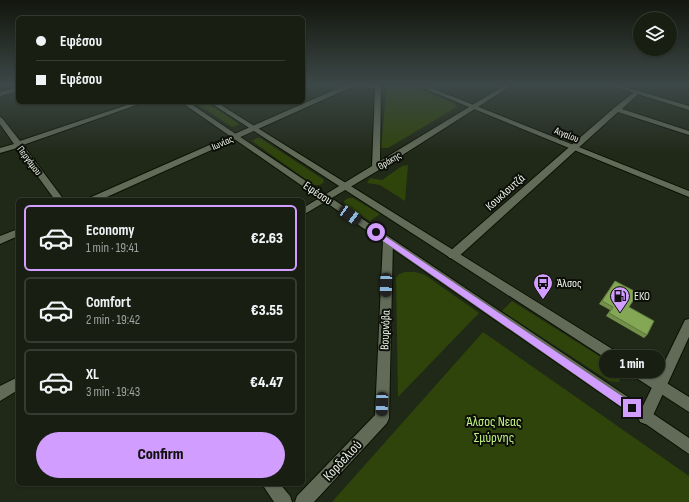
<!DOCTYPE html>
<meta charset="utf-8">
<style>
:root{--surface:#181e11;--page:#252b1f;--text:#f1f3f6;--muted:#9fa29f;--line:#363c31;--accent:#d19dfe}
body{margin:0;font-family:"Sofia Sans Condensed",sans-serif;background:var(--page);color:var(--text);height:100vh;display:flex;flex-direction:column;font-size:15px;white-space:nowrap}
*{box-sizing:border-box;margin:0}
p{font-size:13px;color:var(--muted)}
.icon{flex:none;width:22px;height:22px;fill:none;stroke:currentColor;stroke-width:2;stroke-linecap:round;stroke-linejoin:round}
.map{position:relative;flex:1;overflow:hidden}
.side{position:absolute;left:16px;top:198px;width:289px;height:288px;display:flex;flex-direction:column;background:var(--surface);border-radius:6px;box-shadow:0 1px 3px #0004,0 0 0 1px var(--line)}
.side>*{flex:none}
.top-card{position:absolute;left:16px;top:16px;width:289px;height:88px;border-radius:6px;box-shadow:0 1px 3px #0004,0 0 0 1px var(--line);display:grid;align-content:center;height:88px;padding:0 20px;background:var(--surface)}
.buttons{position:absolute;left:633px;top:12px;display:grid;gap:8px}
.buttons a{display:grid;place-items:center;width:44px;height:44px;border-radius:50%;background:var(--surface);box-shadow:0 1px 3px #0004,0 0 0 1px var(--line);font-size:20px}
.end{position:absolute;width:18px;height:18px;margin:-9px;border:5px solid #d19dfe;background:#111;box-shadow:0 0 0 2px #111}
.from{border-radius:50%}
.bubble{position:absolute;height:28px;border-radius:14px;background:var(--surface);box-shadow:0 1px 3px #0004,0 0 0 1px var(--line);font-size:13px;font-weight:800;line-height:28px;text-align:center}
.car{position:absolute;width:12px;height:24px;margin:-12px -6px;border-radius:5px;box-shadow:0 0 3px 1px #0007;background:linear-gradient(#222 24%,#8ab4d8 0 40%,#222 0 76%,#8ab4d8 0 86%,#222 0)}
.top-card b{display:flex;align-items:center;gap:14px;height:38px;font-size:15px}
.top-card b+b{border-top:1px solid var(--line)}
.top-card i{width:10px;height:10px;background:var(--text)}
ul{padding:7px 0 0;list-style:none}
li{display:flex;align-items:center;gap:12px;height:66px;margin:0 8px 6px;padding:0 12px;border:2px solid var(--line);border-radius:6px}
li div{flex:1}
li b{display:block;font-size:15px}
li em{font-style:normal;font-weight:800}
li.current{border-color:var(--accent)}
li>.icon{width:36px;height:36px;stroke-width:1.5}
.button{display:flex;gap:8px;margin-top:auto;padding:8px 20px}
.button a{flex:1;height:46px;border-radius:24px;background:var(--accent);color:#111;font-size:16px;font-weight:800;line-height:46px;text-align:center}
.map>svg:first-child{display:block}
</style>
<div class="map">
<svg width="689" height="502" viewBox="0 0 689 502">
<rect width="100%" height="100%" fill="#202817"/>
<path fill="#2f440b" d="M387 84H409L454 103 457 107 388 148H381Z
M194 102H206L238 123 239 125 232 127Z
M257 138H260L323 179 324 182 320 185H314L252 141Z
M408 165 405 201 380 185 367 183 370 178 382 180 402 166Z
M348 198H353L380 214 370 221 345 205 344 201Z
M405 272H415L425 275 479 313 398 397 396 278 399 274Z
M512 301 615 366 622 373 619 382 609 381 502 311Z
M483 332 689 476V502H332Z"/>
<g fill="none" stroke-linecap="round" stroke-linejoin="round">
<g stroke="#0a1103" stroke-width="2">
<path id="street" d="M348 84H366L375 86V84H381L380 161 507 84H514L379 170 303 215V208L372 166 375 89 356 85 100 200H88L89 198Z
M637 90 640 92 639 93 622 109 689 131V135L618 112 457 258H449L448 255 449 252 614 108Z
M136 102H145L23 145 64 200H55L17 148 0 153V148L14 144 0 124V117L2 118 20 141Z
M18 229V236L0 244V236Z
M388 237 393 241 389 418 387 423 314 502H295L297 496 375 415 383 241Z
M689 319V337L650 422 645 424 640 422 638 417 640 412 685 320Z
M18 377V390L0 401V386Z
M262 484H280L290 496 292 502H274Z"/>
</g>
<g stroke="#0a1103" stroke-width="2">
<path id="secondary" d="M413 84H421L689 191V197Z
M606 84H615L689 106V110Z
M18 87V91L0 96V92Z
M181 102H188L689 438V454Z
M209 102H216L689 397V412Z"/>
</g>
<use href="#street" fill="#626b58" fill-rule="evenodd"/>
<use href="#secondary" fill="#626b58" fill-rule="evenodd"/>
</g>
<path fill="#729049" d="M615 281 629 307 647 335 644 338 606 316 610 310 599 304Z"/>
<path fill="#84a755" stroke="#5c753c" d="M615 281 638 293 629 307 654 321 647 335 609 313 613 307 602 301Z"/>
<linearGradient id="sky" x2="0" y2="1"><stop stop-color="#12160d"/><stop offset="0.55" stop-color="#3c4847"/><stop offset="1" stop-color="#3c4847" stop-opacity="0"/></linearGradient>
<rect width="689" height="154" fill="url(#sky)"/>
<path fill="#d19dfe" d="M376 230 635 405 637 408 635 412 632 413 629 412 373 234V231Z"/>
<defs>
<g id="bus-pin" transform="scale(1)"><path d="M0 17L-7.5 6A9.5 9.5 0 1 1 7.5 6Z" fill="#d19dfe" stroke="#0c0f08"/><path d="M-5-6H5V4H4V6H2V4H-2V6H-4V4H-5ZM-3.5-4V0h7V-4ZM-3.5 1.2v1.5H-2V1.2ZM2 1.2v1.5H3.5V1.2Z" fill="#111"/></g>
<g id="fuel-pin" transform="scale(1)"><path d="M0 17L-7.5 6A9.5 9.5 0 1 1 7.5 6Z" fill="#d19dfe" stroke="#0c0f08"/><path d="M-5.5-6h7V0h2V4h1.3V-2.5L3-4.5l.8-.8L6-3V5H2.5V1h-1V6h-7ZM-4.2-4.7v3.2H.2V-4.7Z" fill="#111"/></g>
</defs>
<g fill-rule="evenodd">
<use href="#bus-pin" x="543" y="283"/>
<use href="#fuel-pin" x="620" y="296"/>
</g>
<g text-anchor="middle" stroke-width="4" stroke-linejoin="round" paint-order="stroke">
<g font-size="10" fill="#ecf2e7" stroke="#0c0f08">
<text transform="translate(567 134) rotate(22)" y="4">Αιγαίου</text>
<text transform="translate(222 142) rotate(-24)" y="4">Ιωνίας</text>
<text transform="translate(30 160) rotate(53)" y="4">Περγάμου</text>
<text transform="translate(389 160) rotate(-31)" y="4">Θράκης</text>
</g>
<g font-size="12" fill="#ecf2e7" stroke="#0c0f08">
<text transform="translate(505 192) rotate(-42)" y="4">Κουκλουτζά</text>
<text transform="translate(318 193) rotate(34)" y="4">Εφέσου</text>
<text transform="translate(385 330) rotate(-88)" y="4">Βουρνόβα</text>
</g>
<g font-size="12" fill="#ecf2e7" stroke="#0c0f08" text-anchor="start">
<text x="557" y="287">Άλσος</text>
<text x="634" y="300">ΕΚΟ</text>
</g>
<g font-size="14" fill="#c0ef81" stroke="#0c0f08">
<text x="494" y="426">Άλσος Νεας<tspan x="494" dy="16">Σμύρνης</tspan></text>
</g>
<g font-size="14" fill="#ecf2e7" stroke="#0c0f08">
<text transform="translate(342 460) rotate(-47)" y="5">Κορδελιού</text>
</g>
</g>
</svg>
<div class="buttons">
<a><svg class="icon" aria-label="layers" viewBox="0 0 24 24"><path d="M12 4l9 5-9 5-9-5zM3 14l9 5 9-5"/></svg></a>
</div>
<i class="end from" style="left:376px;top:232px"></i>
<i class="end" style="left:632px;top:408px"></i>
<div class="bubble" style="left:599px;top:350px;width:66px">1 min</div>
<i class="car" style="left:350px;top:215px;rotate:125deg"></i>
<i class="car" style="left:386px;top:285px;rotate:182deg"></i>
<i class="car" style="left:382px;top:404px;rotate:182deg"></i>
<div class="top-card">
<b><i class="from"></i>Εφέσου</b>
<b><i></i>Εφέσου</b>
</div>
<section class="side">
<ul>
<li class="current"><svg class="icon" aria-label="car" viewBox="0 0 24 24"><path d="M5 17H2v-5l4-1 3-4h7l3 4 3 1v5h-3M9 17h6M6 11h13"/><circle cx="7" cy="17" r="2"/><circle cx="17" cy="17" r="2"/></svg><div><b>Economy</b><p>1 min · 19:41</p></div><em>€2.63</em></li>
<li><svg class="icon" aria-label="car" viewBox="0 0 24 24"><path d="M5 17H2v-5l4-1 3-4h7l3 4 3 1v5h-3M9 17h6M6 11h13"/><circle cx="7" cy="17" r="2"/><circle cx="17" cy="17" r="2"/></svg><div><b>Comfort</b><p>2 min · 19:42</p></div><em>€3.55</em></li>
<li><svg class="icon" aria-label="car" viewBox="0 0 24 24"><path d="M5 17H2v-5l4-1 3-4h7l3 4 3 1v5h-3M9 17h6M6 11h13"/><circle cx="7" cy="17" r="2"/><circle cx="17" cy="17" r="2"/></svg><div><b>XL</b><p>3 min · 19:43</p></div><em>€4.47</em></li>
</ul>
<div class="button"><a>Confirm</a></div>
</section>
</div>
